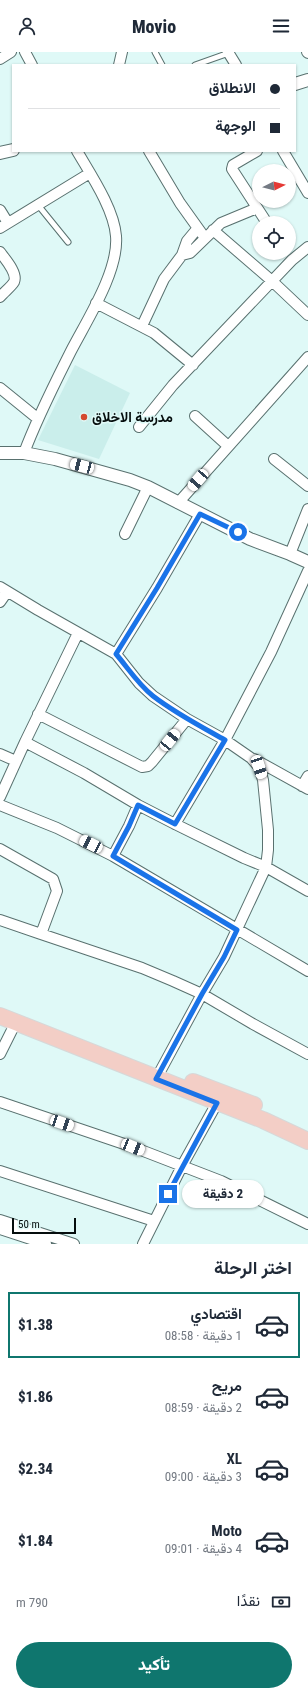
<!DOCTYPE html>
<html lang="ar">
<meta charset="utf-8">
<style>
:root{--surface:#fff;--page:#f2f2f3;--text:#1f2937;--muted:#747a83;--line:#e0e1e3;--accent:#0f766e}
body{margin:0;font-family:"Roboto Condensed",Vazirmatn,sans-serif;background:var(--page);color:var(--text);direction:rtl;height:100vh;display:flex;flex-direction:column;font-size:15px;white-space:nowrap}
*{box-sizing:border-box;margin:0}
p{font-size:13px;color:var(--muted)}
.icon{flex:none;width:22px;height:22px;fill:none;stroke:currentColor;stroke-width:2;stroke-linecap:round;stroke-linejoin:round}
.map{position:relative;height:1192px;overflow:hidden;direction:ltr}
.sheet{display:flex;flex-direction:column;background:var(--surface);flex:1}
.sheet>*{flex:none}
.guide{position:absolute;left:12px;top:12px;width:284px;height:88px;border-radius:0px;box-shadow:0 1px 3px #0004;direction:rtl;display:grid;align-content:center;height:88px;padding:0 16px;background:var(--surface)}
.needle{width:26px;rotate:84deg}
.controls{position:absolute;left:252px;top:112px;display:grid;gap:8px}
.controls a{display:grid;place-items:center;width:44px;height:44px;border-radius:50%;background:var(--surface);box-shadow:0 1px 3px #0004;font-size:20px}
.scale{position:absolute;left:12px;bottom:10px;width:64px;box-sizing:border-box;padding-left:4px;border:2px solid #050d0d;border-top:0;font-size:11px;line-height:14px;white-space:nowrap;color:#050d0d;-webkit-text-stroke:3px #dff9f7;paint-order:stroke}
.end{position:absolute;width:18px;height:18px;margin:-9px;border:5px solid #1a73e8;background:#fff;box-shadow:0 0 0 2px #fff}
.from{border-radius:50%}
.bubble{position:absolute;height:28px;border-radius:14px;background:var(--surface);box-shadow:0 1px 3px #0004;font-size:13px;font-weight:800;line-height:28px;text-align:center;direction:rtl}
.car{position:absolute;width:12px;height:24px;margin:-12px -6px;border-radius:5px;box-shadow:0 0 3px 1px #0007;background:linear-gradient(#fff 24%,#345 0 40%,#fff 0 76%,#345 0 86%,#fff 0)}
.guide b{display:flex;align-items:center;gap:14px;height:38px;font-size:15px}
.guide b+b{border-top:1px solid var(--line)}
.guide i{width:10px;height:10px;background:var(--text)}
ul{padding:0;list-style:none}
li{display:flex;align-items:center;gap:12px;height:66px;margin:0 8px 6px;padding:0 8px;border:2px solid transparent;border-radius:0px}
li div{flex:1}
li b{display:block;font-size:15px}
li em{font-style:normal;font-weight:800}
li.current{border-color:var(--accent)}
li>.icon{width:36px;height:36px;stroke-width:1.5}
h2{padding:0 16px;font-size:18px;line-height:48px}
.pay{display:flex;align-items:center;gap:10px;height:44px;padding:0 16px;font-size:15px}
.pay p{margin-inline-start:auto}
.primary-button{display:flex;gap:8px;margin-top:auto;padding:8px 16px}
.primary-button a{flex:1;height:46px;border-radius:24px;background:var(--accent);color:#fff;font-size:16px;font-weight:800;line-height:46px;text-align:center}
header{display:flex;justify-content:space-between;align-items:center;height:52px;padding:0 16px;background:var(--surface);font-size:18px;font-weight:800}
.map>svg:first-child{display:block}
</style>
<header><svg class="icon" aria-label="menu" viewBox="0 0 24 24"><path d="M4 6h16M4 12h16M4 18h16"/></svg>Movio<svg class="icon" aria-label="person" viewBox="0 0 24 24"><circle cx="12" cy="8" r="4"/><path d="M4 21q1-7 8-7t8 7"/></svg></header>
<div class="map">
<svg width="308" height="1192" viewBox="0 0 308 1192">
<rect width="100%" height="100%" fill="#dff9f7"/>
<path fill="#caeeeb" d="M75 313 130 341 99 407 38 388Z"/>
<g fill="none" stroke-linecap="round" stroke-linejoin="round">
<g stroke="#59716f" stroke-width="7">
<path id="service" d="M155 0 162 13
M195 13 229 1
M38 153 68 190"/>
</g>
<g stroke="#59716f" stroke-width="12">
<path id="minor" d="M25 0 32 13
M228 0 236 13
M307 0 308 1
M0 7 11 0
M119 13 122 0
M149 99 180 151 205 186
M257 99 233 113 232 117 267 171
M283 99 308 141
M0 158 8 171
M0 176 90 121
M213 178 272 229 308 263
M0 200C5 207 18 221 14 230 11 235 4 240 0 245
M182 203 190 201 221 171 257 156
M96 251 154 281 193 313
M142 274 164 227 182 203 187 189 197 177
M0 336 37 366
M195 364 228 394
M139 375 173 333 292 208 308 195
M24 401C37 366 54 333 71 299 87 268 119 219 116 184 114 157 91 123 77 99
M274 407 308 434
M178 451 308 305
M125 482 148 435
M290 502 308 457
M0 535 38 558 116 602 139 631 153 644 187 667 225 688 251 706 259 715 263 728 268 778V798L266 815 224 905 202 942 156 1027
M0 550 7 540
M116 602 157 536 200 462
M38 662 142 715 148 714 152 710 187 667
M25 690 84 721 138 753 175 772 244 806 266 815 308 839
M0 702 16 709
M254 707 308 737
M302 734 308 724
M0 745 25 690 78 581
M0 753 57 776 113 804 308 919
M175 772 225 688 271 600 308 519
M0 797 53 827 57 839 41 882 142 916 173 929 202 942 253 972 308 1002
M113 804 129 774 138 753
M0 868 41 882
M0 1002 16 970
M0 1050 133 1095 221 1129 308 1172
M0 1119 154 1169
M0 1168 74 1192
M0 1177 46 1192
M143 1192 182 1114 217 1051"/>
</g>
<g stroke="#59716f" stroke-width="14">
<path id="tertiary" d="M295 32 308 28
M0 101 13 98
M0 401H24L55 407 130 428 148 435 250 487 290 502 308 510"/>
</g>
<g stroke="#d7d8d8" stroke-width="18">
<path id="trunk" d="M0 964 263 1068 308 1089
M193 1030 254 1053"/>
</g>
<use href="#service" stroke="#fff" stroke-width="5"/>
<use href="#minor" stroke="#fff" stroke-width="10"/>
<use href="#tertiary" stroke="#fff" stroke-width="12"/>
<use href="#trunk" stroke="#f3cec6" stroke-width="16"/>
</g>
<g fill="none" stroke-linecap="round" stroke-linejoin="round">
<path stroke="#1a73e8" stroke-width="5" d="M168 1142 217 1051 156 1027 202 942 224 905 237 878 113 804 129 774 138 753 175 772 225 688C200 674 175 661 153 644 138 632 128 616 116 602L157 536 200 462 238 480"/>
</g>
<circle fill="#d4492f" stroke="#dff9f7" stroke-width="1.5" cx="84" cy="365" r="4"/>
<g text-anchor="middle" stroke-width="3" stroke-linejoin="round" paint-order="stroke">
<g font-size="14" font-weight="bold" fill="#050d0d" stroke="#dff9f7" text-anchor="start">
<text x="92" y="370">مدرسة الاخلاق</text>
</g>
</g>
</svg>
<div class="controls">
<a><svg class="needle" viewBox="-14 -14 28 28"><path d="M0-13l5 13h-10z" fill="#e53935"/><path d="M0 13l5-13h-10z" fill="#747a83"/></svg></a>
<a><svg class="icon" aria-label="locate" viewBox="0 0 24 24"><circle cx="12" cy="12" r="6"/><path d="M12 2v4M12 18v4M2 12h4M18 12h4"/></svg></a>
</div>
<div class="scale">50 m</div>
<i class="end from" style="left:238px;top:480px"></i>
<i class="end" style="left:168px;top:1142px"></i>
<div class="bubble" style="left:182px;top:1128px;width:82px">2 دقيقة</div>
<i class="car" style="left:82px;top:414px;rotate:285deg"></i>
<i class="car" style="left:198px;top:428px;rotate:221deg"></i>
<i class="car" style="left:170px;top:688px;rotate:39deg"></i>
<i class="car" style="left:259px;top:715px;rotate:162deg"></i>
<i class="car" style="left:91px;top:792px;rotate:296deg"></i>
<i class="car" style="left:62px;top:1071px;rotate:109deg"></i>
<i class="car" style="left:133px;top:1095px;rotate:112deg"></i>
<div class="guide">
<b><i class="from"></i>الانطلاق</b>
<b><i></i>الوجهة</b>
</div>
</div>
<section class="sheet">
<h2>اختر الرحلة</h2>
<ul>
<li class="current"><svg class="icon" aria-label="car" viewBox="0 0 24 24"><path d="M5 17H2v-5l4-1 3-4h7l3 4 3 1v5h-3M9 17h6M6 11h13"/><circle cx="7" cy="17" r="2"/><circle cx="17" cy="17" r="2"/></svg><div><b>اقتصادي</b><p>1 دقيقة · 08:58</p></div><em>$1.38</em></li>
<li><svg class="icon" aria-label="car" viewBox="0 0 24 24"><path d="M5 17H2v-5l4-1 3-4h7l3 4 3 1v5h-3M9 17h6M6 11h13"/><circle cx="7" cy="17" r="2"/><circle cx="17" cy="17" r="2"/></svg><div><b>مريح</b><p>2 دقيقة · 08:59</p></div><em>$1.86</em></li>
<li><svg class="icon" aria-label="car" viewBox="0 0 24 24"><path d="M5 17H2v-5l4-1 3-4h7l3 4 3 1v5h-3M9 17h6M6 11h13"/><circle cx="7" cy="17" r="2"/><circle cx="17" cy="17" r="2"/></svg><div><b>XL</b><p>3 دقيقة · 09:00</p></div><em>$2.34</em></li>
<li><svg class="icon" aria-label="car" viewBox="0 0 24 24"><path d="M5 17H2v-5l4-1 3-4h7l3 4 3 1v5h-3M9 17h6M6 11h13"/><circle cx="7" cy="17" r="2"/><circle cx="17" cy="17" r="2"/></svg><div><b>Moto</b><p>4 دقيقة · 09:01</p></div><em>$1.84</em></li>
</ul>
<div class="pay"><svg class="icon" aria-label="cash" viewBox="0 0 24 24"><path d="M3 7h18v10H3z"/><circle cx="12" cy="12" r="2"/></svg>نقدًا<p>790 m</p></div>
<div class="primary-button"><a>تأكيد</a></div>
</section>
